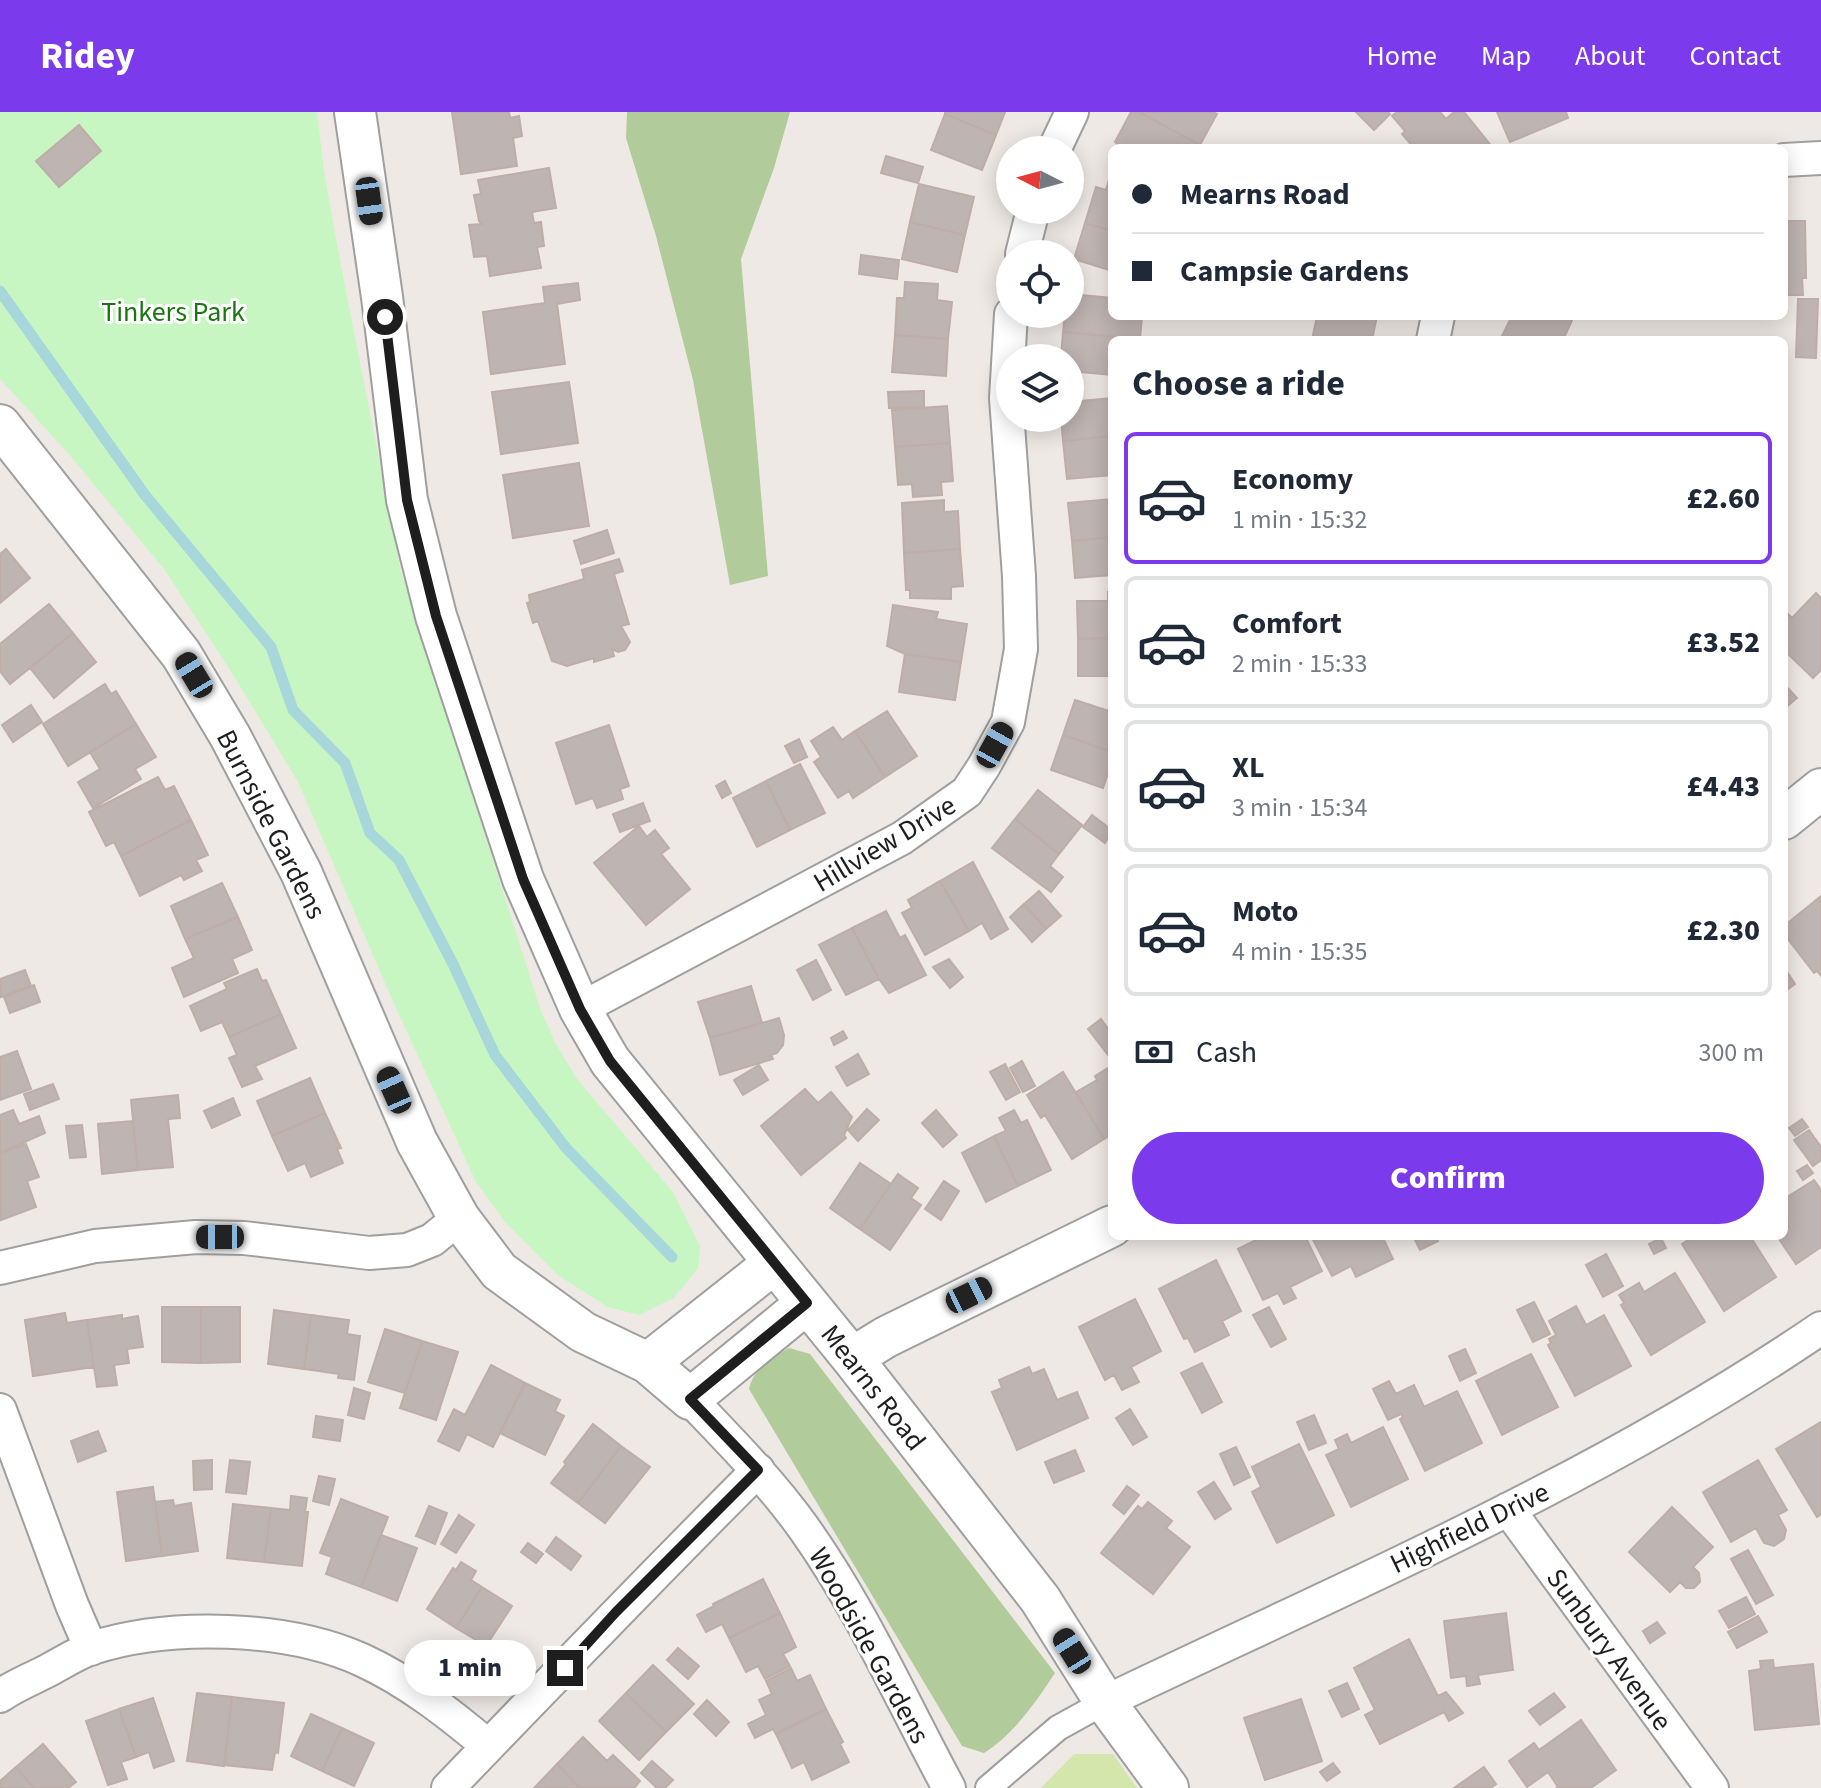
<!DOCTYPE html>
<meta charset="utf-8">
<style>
:root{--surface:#fff;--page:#f2f2f3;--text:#1f2937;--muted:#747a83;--line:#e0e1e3;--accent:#7c3aed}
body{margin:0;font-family:"Source Sans 3",sans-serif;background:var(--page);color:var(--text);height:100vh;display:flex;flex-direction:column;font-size:30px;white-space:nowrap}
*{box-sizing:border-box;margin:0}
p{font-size:26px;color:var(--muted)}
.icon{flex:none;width:44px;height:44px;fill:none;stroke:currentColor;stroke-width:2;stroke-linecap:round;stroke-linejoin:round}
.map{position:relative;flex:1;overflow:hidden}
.drawer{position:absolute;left:1108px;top:224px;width:680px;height:904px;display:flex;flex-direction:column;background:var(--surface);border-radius:12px;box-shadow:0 4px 20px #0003}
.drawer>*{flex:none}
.top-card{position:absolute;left:1108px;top:32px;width:680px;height:176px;border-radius:12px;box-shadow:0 4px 20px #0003;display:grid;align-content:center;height:176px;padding:0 24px;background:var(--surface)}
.needle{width:52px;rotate:276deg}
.tools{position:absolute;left:996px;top:24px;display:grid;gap:16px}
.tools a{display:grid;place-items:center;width:88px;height:88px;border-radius:50%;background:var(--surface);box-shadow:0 4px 20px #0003;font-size:40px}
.end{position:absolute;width:36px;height:36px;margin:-18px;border:10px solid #1e1e1e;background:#fff;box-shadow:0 0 0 4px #fff}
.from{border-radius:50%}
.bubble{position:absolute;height:56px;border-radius:28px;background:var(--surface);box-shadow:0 4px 20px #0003;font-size:26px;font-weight:800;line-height:56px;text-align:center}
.car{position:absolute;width:24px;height:48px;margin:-24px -12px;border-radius:10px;box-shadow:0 0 6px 2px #0007;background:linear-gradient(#222 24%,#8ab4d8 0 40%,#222 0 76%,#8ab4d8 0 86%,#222 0)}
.top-card b{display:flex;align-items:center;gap:28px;height:76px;font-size:30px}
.top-card b+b{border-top:2px solid var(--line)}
.top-card i{width:20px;height:20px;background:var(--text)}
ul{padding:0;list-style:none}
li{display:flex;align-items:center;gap:24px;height:132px;margin:0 16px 12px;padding:0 8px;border:4px solid var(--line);border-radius:12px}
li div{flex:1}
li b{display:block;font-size:30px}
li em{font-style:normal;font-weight:800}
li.selected{border-color:var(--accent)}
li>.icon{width:72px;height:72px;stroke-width:1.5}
h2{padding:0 24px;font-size:36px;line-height:96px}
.pay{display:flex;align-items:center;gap:20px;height:88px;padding:0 24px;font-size:30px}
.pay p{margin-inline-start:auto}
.primary-button{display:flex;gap:16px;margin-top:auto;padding:16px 24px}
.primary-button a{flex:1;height:92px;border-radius:48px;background:var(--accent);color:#fff;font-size:32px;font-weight:800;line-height:92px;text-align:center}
header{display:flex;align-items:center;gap:48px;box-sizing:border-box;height:112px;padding:0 40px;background:var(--accent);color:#fff}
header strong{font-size:38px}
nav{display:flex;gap:44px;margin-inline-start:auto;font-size:28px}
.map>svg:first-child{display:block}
</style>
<header>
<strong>Ridey</strong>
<nav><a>Home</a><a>Map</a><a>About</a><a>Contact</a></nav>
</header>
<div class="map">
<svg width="1821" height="1676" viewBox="0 0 1821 1676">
<rect width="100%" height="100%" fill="#eee9e4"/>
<path fill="#d3e6ac" d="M1074 1642H1113L1137 1676H1041Z"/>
<path fill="#b2cb9b" d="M627 0H790L774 56 741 147 768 464 730 473 693 268 656 124 626 26Z
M789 1236 810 1242 1055 1561C1036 1590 1013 1623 984 1641L962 1634 749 1277C753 1257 772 1245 789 1236Z"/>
<path fill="#c8f6c3" d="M0 0H317L324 59 339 143 401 460 541 899 556 932 577 967 673 1080 700 1134 698 1156 674 1186 639 1203 608 1195 559 1164 505 1110 476 1070 395 894 298 670 232 561 164 457 67 340 0 267Z"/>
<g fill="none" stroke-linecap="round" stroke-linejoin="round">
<path stroke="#a7d7da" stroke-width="11" d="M0 179 145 383 271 535 293 598 345 651 370 721 399 748 453 852 495 943 566 1036 672 1145"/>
</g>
<path fill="#beb4b1" stroke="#bfada7" stroke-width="2" d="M452 0H509L510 6 519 4 522 24 513 26 517 54 461 62Z
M945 0H1005L996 23 945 2Z
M1131 0H1139L1200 33 1199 36H1123L1115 30Z
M1139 0H1213L1217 2 1200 33Z
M1356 0H1388L1390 2 1374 18Z
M1397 0H1440L1446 7 1454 0H1464L1493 36H1414L1402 22 1405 19 1392 4Z
M1497 0H1566L1568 6 1510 30Z
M945 2 996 23 982 58 931 38Z
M79 13 101 39 59 75 36 49Z
M886 44 923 55 918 71 881 61Z
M549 56 556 96 532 100 534 111 541 110 544 134 537 135 541 156 490 164 487 144 474 145 469 113 482 112 479 109 474 83 481 82 478 68Z
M1111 61 1112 62V119L1085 111 1096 75 1106 78Z
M919 72 974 85 965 123 910 110Z
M1784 109H1805L1806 166H1802L1803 183H1784Z
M910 110 965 123 957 160 902 147Z
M1085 111 1112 119V159L1074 147Z
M861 143 899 148 897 167 859 162Z
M905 170 938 172 937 188 952 190 948 227 895 223 897 186H904Z
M578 171 580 188 557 192 565 252 491 262 483 200 545 191 543 175Z
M1070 182 1112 186V204H1142L1140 227 1063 220 1065 202H1070Z
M1798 187H1818L1816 246 1796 245Z
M1317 204H1377L1372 228H1312Z
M1512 204H1570L1573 206 1563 228H1500Z
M1063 220 1118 225V228H1112V263L1070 259V246H1061Z
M895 223 948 227 946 264 892 260Z
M569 270 578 331 501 342 492 280Z
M924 279V295L889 296 888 280Z
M1112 286V324L1063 329 1061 306H1070V290Z
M947 294 950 331 895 335 892 298Z
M1112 324V363L1067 367 1063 329Z
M950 331 953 369 941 370 942 383 913 385 912 372 898 373 895 335Z
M579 351 589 414 513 426 503 363Z
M1112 387V425L1072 429 1068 391Z
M944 388V400L958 399 960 437 904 441 902 391Z
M607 418 614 441 581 452 574 429Z
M1112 425V463L1075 466 1072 429Z
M6 437 30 466 0 491V442Z
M960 437 963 474 951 475V487L910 486V478H906L904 441Z
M619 447 623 459 614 462 629 512 621 514 630 530 625 538 618 540 612 537 614 544 594 550V546L567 554 552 549 538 509 533 511 527 491 530 490 529 483 584 467 582 458Z
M1108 480H1112V526L1078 527 1077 489H1108Z
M1816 481 1821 486V558L1813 566 1784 538V498L1792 506Z
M49 492 73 521 10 572 0 559V532Z
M893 493 938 500 936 507 967 512 961 550 905 542 887 534Z
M73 521 96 550 54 586 30 556Z
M1112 526V578V564H1078V527Z
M905 542 961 550 955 588 899 580Z
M105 572 111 582 116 579 136 612 68 654 43 612Z
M1784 572 1797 586 1784 597Z
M1075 588 1112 600V640L1063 623Z
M31 593 42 610 13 630 2 613Z
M887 599 917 644 885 665 855 619Z
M136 612 156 645 135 657 141 667 93 696 78 670 100 657 90 640Z
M609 613 629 674 620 677 623 687 597 696 593 686 576 692 556 631Z
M833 615 842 628 855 619 885 665 853 686 849 679 838 686 814 650 821 645 811 629Z
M1063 623 1112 640V649L1103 676 1051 658Z
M799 627 807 645 794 651 785 634Z
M800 652 825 701 790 718 766 669Z
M158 665 165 678 174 674 191 708 121 744 114 730 106 734 89 700Z
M725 669 731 681 722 686 716 674Z
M766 669 790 718 757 735 733 686Z
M1038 678 1082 713 1059 742 1015 707Z
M643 691 650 709 620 720 613 702Z
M1092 703 1112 718 1105 731 1083 715Z
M1015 707 1059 742 1050 754 1063 765 1051 780 992 736Z
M191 708 208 743 196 748 202 759 184 768 181 763 140 784 121 744Z
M639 714 647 725 655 718 669 736 661 742 690 777 646 813 594 751Z
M973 750 1008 817 991 827 982 811 969 819 940 769Z
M940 769 969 819 925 843 902 801 912 796 908 788Z
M222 771 238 805 185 827 171 794Z
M1039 779 1061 804 1046 817 1024 792Z
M1821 784V864L1817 859 1814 861 1784 822V814Z
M1024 792 1046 817 1032 830 1010 805Z
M886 799 900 826 905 823 926 863 889 881 879 867 852 816Z
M238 805 252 838 232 847 238 861 184 885 172 856 194 846 185 827Z
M852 816 879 867 846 883 819 833Z
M949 847 963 865 950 876 933 855Z
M816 848 831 878 813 888 797 858Z
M1784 855 1795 872 1784 880Z
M257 857 262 869 266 868 281 902 229 925 222 910 201 919 190 894 227 877 224 871Z
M25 858 31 874 1 885 0 867Z
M34 873 40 890 10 901 4 885Z
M751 874 762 911 710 926 698 890Z
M281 902 296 936 255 954 262 967 242 975 229 946 237 943 229 925Z
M779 906 784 923 783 933 777 941 771 943 773 947 720 963 710 926Z
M1101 907 1112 922V939L1108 943 1088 917Z
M843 919 847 926 834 933 831 926Z
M17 939 31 977 0 988V945Z
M858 942 869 962 847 974 836 955Z
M1022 949 1035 974 1023 980 1010 956Z
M1005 952 1020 980 1006 988 990 960Z
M759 953 768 968 743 983 734 968Z
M1111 954 1112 1022 1104 1027 1076 980 1097 968 1095 964Z
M1063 960 1104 1027 1072 1047 1045 1003 1041 1006 1027 983Z
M310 966 325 1001 272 1024 257 989Z
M53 972 59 987 30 998 24 982Z
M805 977 818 991 831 980 852 1005 844 1023 846 1026 801 1063 761 1014Z
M178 983 180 1006 168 1007 173 1055 138 1058 131 988Z
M233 986 240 1003 212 1016 204 999Z
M867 997 879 1008 858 1029 848 1018Z
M13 998 19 1012 39 1004 45 1021 0 1041V1003Z
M936 998 957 1023 943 1035 922 1011Z
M1014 998 1021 1011 1027 1008 1051 1058 1018 1074 994 1024 1006 1019 999 1006Z
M325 1001 341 1036 337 1037 343 1051 311 1065 305 1051 288 1059 272 1024Z
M1802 1007 1808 1015 1795 1024 1789 1016Z
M133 1009 138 1058 102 1062 98 1012Z
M82 1013 86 1045 70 1046 66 1014Z
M1809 1018 1821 1035V1048L1813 1054 1794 1028Z
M994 1024 1018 1074 986 1090 962 1041Z
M26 1032 39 1065 27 1069 36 1095 1 1108 0 1041Z
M860 1051 891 1072 860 1117 830 1096Z
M1807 1053 1813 1061 1803 1068 1797 1059Z
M898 1062 918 1076 911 1086 921 1093 890 1138 860 1117Z
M1814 1068 1821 1078V1135L1796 1152 1777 1124H1784V1087Z
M944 1069 959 1079 941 1108 925 1097Z
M1264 1124H1305L1322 1159 1290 1175 1296 1186 1284 1192 1278 1181 1263 1188 1238 1137Z
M1311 1124H1391L1384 1128 1393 1147 1356 1165 1351 1154 1332 1164Z
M1413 1124H1435L1438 1129 1420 1138Z
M1694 1124H1730L1731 1126 1750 1124 1776 1165 1724 1199 1682 1132Z
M1661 1126 1666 1136 1654 1142 1649 1132Z
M1606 1142 1623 1174 1603 1185 1586 1153Z
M1216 1148 1241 1199 1222 1209 1229 1223 1195 1240 1188 1226 1184 1227 1159 1177Z
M1675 1161 1705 1210 1651 1243 1621 1193 1624 1191 1619 1183 1639 1171 1644 1180Z
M1135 1187 1161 1239 1131 1255 1139 1270 1122 1278 1114 1263 1105 1268 1079 1215Z
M1534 1190 1550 1222 1533 1230 1517 1198Z
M1576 1194 1586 1213 1604 1203 1631 1254 1575 1284 1548 1233 1551 1231 1549 1227 1556 1223 1549 1209Z
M162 1195H201V1251L162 1250Z
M201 1195H240V1250L201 1251Z
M1269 1195 1286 1227 1271 1235 1253 1203Z
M274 1198 311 1203 304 1257 268 1252Z
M65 1201 67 1211 87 1208 94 1255 33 1264 25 1208Z
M122 1203V1207L138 1204 143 1235 127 1237 129 1251 114 1253 117 1273 97 1275 87 1208Z
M311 1203 349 1208 347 1222 360 1224 354 1268 338 1266 339 1262 304 1257Z
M385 1217 422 1229 405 1281 368 1270Z
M422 1229 458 1240 436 1308 400 1296Z
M1465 1237 1476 1261 1460 1269 1449 1244Z
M1531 1242 1558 1295 1502 1323 1476 1269Z
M1202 1251 1222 1290 1202 1301 1181 1261Z
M491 1253 525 1271 493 1335 467 1322 459 1339 438 1329 454 1297 465 1303Z
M1029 1255 1032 1262 1044 1257 1057 1288 1077 1280 1088 1306 1017 1338 992 1280 1002 1276 999 1268Z
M1389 1269 1396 1282 1414 1273 1424 1295 1457 1279 1482 1331 1425 1359 1400 1307 1403 1305 1401 1302 1388 1308 1373 1277Z
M525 1271 560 1288 555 1299 564 1304 545 1343 500 1321Z
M354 1276 370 1281 364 1307 348 1303Z
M1130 1297 1147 1325 1133 1333 1116 1306Z
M1314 1303 1326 1331 1309 1338 1297 1310Z
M316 1304 343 1308 340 1329 313 1325Z
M1821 1310V1402L1817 1405 1776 1337Z
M593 1312 621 1334 578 1391 551 1371 566 1352 564 1350Z
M1383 1315 1408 1367 1351 1395 1326 1343 1339 1337 1335 1328 1347 1322 1351 1331Z
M98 1319 106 1339 78 1350 71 1329Z
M1299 1332 1334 1403 1277 1431 1252 1380 1261 1375 1252 1355Z
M621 1334 650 1355 605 1411 578 1391Z
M1236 1335 1250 1365 1234 1373 1220 1342Z
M1075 1338 1084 1359 1054 1371 1045 1350Z
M212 1348V1377L194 1378 193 1349Z
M230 1348 250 1350 246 1382 226 1380Z
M1758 1348 1787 1398 1778 1403 1786 1418 1784 1427 1774 1434 1764 1431 1756 1416 1731 1430 1703 1380Z
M319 1364 335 1367 329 1393 313 1389Z
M1214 1370 1231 1397 1215 1407 1198 1380Z
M1127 1374 1139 1383 1124 1402 1113 1393Z
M153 1375 162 1444 126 1449 117 1380Z
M291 1384 307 1386 305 1400H308L302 1454 264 1450 271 1396 290 1398Z
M341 1387 388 1405 361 1475 326 1462 332 1445 320 1441Z
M173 1388 174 1394 191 1391 198 1439 162 1444 155 1390Z
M1148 1390 1172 1409 1166 1416 1190 1435 1153 1482 1101 1441 1138 1394 1142 1397Z
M233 1392 271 1396 264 1450 227 1446Z
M429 1394 447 1401 435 1432 416 1424Z
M1672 1395 1713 1435 1693 1455 1699 1461 1700 1470 1694 1476H1686L1680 1470 1670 1480 1629 1440Z
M459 1403 474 1413 456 1441 441 1432Z
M381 1423 417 1436 397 1489 361 1475Z
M556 1425 581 1444 571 1458 546 1439Z
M528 1431 543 1442 536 1451 521 1440Z
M1748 1438 1773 1483 1756 1492 1731 1447Z
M461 1450 476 1459 471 1468 482 1475 456 1516 427 1497 453 1456 456 1458Z
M763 1467 780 1501 729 1526 722 1512 706 1520 697 1503 714 1494 713 1492Z
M482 1475 512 1494 486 1534 456 1516Z
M1746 1485 1755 1502 1729 1516 1719 1499Z
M780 1501 796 1535 783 1542 790 1554 765 1567 758 1554 746 1560 729 1526Z
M1506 1501 1513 1558 1478 1563 1480 1572 1467 1574 1466 1564 1451 1566 1444 1509Z
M1758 1504 1767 1520 1737 1536 1728 1520Z
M1657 1510 1665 1521 1650 1531 1643 1519Z
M1409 1527 1438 1584 1446 1580 1463 1601 1449 1609 1444 1600 1380 1632 1365 1603 1375 1598 1354 1556Z
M678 1536 699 1554 688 1567 667 1548Z
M1773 1548 1774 1556 1813 1552 1819 1612 1755 1618 1749 1559 1761 1557 1760 1549Z
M653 1553 694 1592 666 1620 626 1581Z
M791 1556 797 1569 810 1563 826 1597 776 1622 773 1617 755 1626 748 1612 766 1603 759 1588 772 1582 766 1569Z
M1347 1571 1359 1597 1342 1605 1329 1579Z
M197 1581 232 1585 224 1654 187 1649Z
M626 1581 666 1620 639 1648 599 1609Z
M1554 1581 1565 1595 1540 1613 1529 1599Z
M232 1585 284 1591 278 1641 275 1640 272 1658 224 1653Z
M153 1586 174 1649 154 1656 149 1640 136 1645 119 1597Z
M1301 1587 1322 1649 1265 1668 1244 1606Z
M707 1588 729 1610 716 1624 694 1602Z
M119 1597 136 1645 121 1650 127 1667 108 1673 86 1609Z
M826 1597 843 1630 840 1632 849 1650 812 1668 804 1650 792 1656 776 1622Z
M311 1602 342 1616 322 1659 291 1644Z
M1581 1608 1616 1658 1591 1676H1556L1558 1675 1548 1660 1527 1675 1509 1649 1534 1631 1539 1638Z
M342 1616 374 1631 354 1674 322 1659Z
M583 1625 607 1649 613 1643 640 1669 634 1676H580L557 1652Z
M43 1632 76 1670 68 1676H34L16 1655Z
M652 1649 673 1668 665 1676H657L641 1661Z
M1333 1651 1340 1660 1327 1669 1320 1660Z
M557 1652 580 1676H534Z
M16 1655 34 1676H0V1669Z
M1484 1655 1496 1672 1491 1676H1454Z"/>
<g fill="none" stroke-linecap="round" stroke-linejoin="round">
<g stroke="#9f9f9f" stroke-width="28">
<path id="pedestrian" d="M988 1676 1058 1616 1105 1590"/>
</g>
<g stroke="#9f9f9f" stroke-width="36">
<path id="minor" d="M1054 38 1072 0
M1784 48 1821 46
M1022 142 1033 98
M1433 228 1438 204
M580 897 902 726 967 680 984 654 1008 610 1021 537 1019 464 1006 286 1011 202
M0 1156 95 1134 196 1125 244 1126 369 1141 407 1138 432 1128 459 1106
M690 1287C729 1328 770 1369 803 1415 861 1496 902 1589 949 1676
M0 1298 72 1493 91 1537
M1508 1397 1712 1676
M0 1584C12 1575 29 1568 43 1561 59 1553 75 1542 92 1536 170 1511 287 1514 362 1548 408 1569 450 1602 488 1634
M1105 1590C1347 1474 1598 1368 1821 1216
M448 1676C551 1569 653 1463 758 1358"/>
</g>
<g stroke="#9f9f9f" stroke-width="44">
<path id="tertiary" d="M355 0 382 185 407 388 436 504 523 767 580 897 610 949 852 1246 1040 1487 1105 1590 1168 1676
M0 313 181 542 230 624 301 760 417 1030 459 1106 499 1159 583 1220 648 1251 690 1287 807 1191
M1784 707 1821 677
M852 1246 886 1225 1112 1114
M648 1251 773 1152"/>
</g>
<use href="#pedestrian" stroke="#fff" stroke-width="24"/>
<use href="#minor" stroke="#fff" stroke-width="32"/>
<use href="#tertiary" stroke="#fff" stroke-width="40"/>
</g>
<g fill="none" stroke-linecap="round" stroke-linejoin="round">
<path stroke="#1e1e1e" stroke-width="10" d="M385 205 407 388 436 504 523 767 580 897 610 949 807 1191 690 1287 758 1358 616 1500 565 1556"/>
</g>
<g text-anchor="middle" stroke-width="6" stroke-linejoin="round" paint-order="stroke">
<g font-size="28" fill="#1b7611" stroke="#fff">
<text x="173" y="209">Tinkers Park</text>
</g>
<g font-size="28" fill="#1e1e1e" stroke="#fff">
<text transform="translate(272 712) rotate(63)" y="10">Burnside Gardens</text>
<text transform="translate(884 731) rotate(-31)" y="10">Hillview Drive</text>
<text transform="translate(874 1275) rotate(52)" y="10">Mearns Road</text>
<text transform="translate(1469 1415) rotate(-26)" y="10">Highfield Drive</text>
<text transform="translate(870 1533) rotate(61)" y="10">Woodside Gardens</text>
<text transform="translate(1610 1537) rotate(54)" y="10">Sunbury Avenue</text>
</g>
</g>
</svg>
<div class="tools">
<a><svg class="needle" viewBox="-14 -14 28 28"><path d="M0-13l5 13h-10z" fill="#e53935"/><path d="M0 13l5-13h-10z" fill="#747a83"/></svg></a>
<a><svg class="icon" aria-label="locate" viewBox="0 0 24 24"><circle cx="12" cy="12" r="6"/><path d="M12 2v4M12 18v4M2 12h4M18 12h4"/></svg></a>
<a><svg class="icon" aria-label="layers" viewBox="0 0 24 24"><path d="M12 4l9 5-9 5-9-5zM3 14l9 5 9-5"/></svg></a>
</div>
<i class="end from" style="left:385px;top:205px"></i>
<i class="end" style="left:565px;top:1556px"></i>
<div class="bubble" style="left:404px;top:1528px;width:132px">1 min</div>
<i class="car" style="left:369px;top:89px;rotate:172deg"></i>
<i class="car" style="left:194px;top:563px;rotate:329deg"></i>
<i class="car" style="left:995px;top:633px;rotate:29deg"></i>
<i class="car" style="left:394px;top:978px;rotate:336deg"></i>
<i class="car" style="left:220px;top:1125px;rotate:270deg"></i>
<i class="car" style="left:969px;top:1183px;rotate:64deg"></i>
<i class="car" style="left:1072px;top:1539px;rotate:328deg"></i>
<div class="top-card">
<b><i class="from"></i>Mearns Road</b>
<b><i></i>Campsie Gardens</b>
</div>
<section class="drawer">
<h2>Choose a ride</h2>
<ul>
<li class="selected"><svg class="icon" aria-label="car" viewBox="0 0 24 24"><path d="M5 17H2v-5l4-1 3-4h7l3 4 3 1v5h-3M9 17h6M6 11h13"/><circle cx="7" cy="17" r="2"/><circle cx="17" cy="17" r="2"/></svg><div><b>Economy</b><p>1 min · 15:32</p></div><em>£2.60</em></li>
<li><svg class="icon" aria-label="car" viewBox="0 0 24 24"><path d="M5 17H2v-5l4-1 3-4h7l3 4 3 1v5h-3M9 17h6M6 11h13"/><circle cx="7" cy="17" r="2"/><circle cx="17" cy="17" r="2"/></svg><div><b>Comfort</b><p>2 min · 15:33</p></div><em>£3.52</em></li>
<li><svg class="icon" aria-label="car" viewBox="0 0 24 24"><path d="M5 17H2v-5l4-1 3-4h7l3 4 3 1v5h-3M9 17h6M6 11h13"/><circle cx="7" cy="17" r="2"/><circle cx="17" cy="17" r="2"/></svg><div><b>XL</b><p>3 min · 15:34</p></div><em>£4.43</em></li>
<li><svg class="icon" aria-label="car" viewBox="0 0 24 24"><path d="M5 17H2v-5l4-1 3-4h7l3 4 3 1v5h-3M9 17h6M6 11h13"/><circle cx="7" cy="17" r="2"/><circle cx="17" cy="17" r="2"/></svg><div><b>Moto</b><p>4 min · 15:35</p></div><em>£2.30</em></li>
</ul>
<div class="pay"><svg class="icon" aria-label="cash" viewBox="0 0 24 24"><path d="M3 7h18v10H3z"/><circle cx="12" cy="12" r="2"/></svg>Cash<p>300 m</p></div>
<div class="primary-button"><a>Confirm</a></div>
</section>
</div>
